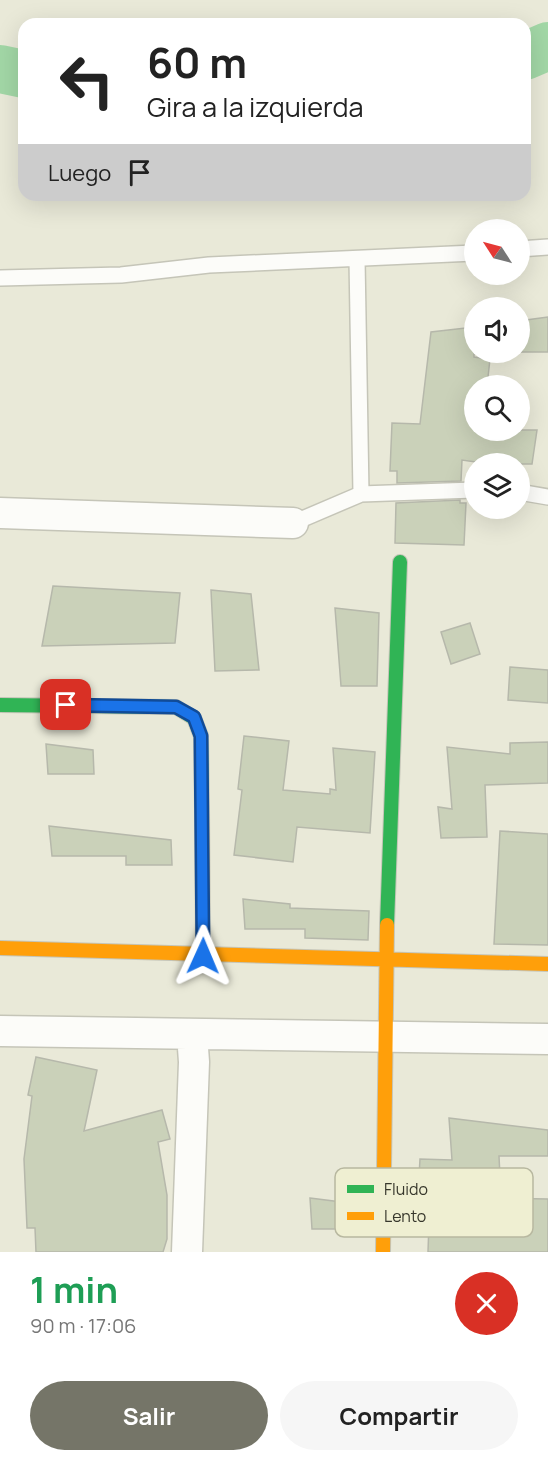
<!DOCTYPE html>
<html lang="es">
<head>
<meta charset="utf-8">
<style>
	:root { --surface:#fff; --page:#f6f6f6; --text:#222; --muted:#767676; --accent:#757568 }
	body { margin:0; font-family:Manrope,sans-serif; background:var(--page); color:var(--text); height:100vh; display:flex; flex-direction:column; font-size:22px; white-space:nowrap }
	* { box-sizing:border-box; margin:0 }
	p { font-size:20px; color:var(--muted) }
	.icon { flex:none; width:33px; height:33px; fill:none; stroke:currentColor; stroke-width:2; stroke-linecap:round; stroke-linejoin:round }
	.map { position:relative; height:1252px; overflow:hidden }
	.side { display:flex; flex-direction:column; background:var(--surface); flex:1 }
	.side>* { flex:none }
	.banner { position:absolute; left:18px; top:18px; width:513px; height:183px; border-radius:18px; box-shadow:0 6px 24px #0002; background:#fff; color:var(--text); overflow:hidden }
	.needle { width:39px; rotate:306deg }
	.controls { position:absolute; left:464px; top:219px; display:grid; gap:12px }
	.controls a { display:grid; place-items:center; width:66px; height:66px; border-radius:50%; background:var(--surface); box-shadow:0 6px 24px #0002; font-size:30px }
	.pin { position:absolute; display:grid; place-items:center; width:51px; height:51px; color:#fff; margin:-26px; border-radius:12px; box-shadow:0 3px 9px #0006 }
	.me { position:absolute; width:66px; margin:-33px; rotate:1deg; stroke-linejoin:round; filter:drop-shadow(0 0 4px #0008) }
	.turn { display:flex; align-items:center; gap:21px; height:126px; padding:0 30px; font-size:27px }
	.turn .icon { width:78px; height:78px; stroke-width:2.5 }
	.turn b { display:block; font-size:42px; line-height:51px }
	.then { display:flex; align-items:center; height:57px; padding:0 30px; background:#0003; gap:12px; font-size:22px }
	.round { display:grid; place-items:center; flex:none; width:63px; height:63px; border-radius:32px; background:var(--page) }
	.summary { display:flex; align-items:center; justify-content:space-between; height:102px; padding:0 30px }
	h1 { font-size:36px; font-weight:700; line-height:45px; color:#1e9e55 }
	.button { display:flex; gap:12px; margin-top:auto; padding:12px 30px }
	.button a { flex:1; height:69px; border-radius:36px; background:var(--accent); color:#fff; font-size:24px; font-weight:700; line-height:69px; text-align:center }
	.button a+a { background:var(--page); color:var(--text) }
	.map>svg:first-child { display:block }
</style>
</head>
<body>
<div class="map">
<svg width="548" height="1252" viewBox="0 0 548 1252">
	<rect width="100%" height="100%" fill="#e9e9d8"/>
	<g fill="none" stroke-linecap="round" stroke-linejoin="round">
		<path stroke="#a2d7a6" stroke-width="48" d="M 525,56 L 548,46
			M 0,69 L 24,74"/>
	</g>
	<path fill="#cad1b9" stroke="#b6b8ab" stroke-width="1.5" d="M 548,317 L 548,352 L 519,352 L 519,321 Z
		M 474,327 L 474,357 L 490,359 L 487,386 L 474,386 L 474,430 L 537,430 L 532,464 L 490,464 L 462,460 L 461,481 L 397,483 L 397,471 L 390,471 L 392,423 L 420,424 L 431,332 Z
		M 460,500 L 460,503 L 466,503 L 464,545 L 395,543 L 396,503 Z
		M 53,586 L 180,593 L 175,643 L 42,646 Z
		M 211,590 L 251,594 L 259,670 L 215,671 Z
		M 335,608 L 379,613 L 377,686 L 341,686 Z
		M 470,623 L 480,654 L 451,664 L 441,632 Z
		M 510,667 L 548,670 L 548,703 L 508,700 Z
		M 244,736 L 289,741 L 283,790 L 330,794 L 330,789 L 336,790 L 333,748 L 375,752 L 370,833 L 297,827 L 293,862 L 234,855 L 242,790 L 238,789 Z
		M 548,742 L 548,783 L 485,785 L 487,837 L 441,838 L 438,807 L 452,809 L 447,747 L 510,754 L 510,743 Z
		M 46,744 L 93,750 L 94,774 L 48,774 Z
		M 49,826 L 171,840 L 172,865 L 126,865 L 126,856 L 52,856 Z
		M 500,831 L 548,834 L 548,945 L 494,944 Z
		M 243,899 L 290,904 L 290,908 L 369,911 L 368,940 L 305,938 L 305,929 L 245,929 Z
		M 36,1057 L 97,1070 L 84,1131 L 162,1110 L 170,1139 L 158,1142 L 167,1195 L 167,1239 L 163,1252 L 36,1252 L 35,1228 L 27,1228 L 24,1159 L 32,1096 L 28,1095 Z
		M 449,1118 L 548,1130 L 548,1156 L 499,1156 L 501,1198 L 548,1199 L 548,1252 L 428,1252 L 430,1194 L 418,1194 L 420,1159 L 452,1160 Z
		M 310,1198 L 357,1204 L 358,1229 L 312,1229 Z"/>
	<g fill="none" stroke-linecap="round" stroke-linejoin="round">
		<g stroke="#c5c5b8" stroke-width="18">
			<path id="lane" d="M 519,249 L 548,247
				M 357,259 L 361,494
				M 0,278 L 121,275 L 209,265 L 474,253
				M 519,492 L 548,497
				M 293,523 L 361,494 L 474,490"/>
		</g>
		<g stroke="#c5c5b8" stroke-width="33">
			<path id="street" d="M 0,513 L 293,523
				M 0,1031 L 548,1039
				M 187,1252 L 194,1062 L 192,1034"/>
		</g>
		<g stroke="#c5c5b8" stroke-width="16">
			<path id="fast" d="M 0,705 L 176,707 L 194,718 L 201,736 L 202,809
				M 387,925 L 400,562"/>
		</g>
		<g stroke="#c5c5b8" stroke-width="16">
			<path id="slow" d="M 202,809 L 203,955
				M 0,948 L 548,964
				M 383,1252 L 387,925"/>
		</g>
		<use href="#lane" stroke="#fcfcf9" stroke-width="15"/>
		<use href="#street" stroke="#fcfcf9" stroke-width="30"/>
		<use href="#fast" stroke="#30b455" stroke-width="14"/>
		<use href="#slow" stroke="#ff9f0a" stroke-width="14"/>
	</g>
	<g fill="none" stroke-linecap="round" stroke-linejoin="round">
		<g stroke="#114b97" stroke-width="15">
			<path id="route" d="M 66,705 L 176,707 L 194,717 L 201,736 L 203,956"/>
		</g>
		<use href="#route" stroke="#1a73e8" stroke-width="10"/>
	</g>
	<rect x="335" y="1168" width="198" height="69" rx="9" fill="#efefd2" stroke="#b8b8a0" stroke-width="1.5"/>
	<rect x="347" y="1185" width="27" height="8" fill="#30b455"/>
	<rect x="347" y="1212" width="27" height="8" fill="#ff9f0a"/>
	<g font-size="16" fill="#37372c">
		<text x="384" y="1195">Fluido</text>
		<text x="384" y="1222">Lento</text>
	</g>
</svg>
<div class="controls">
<a><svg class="needle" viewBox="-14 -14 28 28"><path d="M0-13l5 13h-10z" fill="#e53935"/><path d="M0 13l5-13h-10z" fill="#767676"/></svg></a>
<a><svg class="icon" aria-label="sound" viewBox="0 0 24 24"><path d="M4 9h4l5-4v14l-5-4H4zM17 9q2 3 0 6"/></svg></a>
<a><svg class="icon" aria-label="search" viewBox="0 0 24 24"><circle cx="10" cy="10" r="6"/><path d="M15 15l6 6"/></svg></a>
<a><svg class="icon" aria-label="layers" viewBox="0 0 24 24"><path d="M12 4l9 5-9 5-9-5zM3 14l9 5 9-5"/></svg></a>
</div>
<div class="pin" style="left:66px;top:705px;background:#d93025"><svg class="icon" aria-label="arrive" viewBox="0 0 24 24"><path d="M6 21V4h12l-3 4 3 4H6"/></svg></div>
<svg class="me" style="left:203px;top:956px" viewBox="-20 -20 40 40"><path d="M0-17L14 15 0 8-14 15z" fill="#1a73e8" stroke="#fff" stroke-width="4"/></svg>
<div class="banner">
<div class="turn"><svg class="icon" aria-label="left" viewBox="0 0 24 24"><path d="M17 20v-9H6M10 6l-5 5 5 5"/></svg><div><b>60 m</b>Gira a la izquierda</div></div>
<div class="then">Luego<svg class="icon" aria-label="arrive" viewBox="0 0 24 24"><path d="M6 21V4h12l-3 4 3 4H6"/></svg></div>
</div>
</div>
<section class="side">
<div class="summary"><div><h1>1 min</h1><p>90 m · 17:06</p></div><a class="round" style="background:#d93025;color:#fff"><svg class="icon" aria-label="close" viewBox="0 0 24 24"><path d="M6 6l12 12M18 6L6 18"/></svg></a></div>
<div class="button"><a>Salir</a><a>Compartir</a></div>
</section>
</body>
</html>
